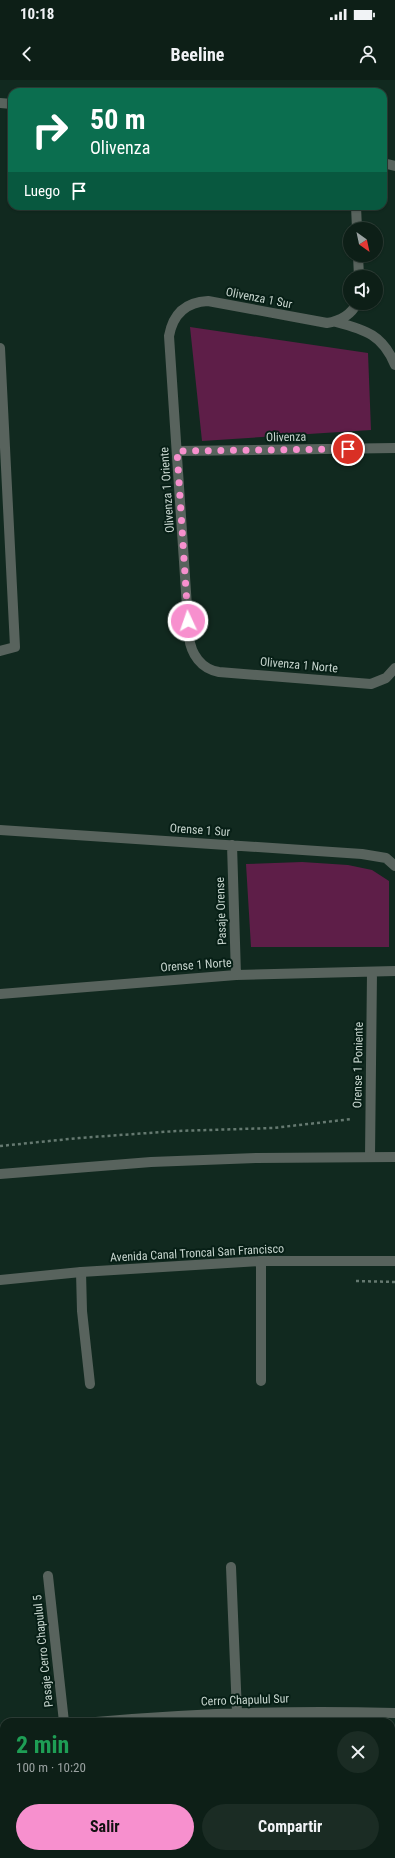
<!DOCTYPE html>
<html lang="es">
<head>
<meta charset="utf-8">
<style>
	:root { --surface:#0d1f17; --page:#1b2c24; --text:#f1f3f6; --muted:#9aa2a1; --line:#2d3d36; --accent:#f790ce }
	body { margin:0; font-family:"Roboto Condensed",sans-serif; background:var(--page); color:var(--text); height:100vh; display:flex; flex-direction:column; font-size:15px; white-space:nowrap }
	* { box-sizing:border-box; margin:0 }
	p { font-size:13px; color:var(--muted) }
	.icon { flex:none; width:22px; height:22px; fill:none; stroke:currentColor; stroke-width:2; stroke-linecap:round; stroke-linejoin:round }
	.map { position:relative; flex:1; overflow:hidden }
	.side { position:absolute; left:0px; top:1638px; width:395px; height:140px; display:flex; flex-direction:column; background:var(--surface); border-radius:12px 12px 0 0; box-shadow:0 1px 3px #0004,0 0 0 1px var(--line) }
	.side>* { flex:none }
	.hud { position:absolute; left:8px; top:8px; width:379px; height:122px; border-radius:12px; box-shadow:0 1px 3px #0004,0 0 0 1px var(--line); background:#0b6e4f; color:#fff; overflow:hidden }
	.needle { width:26px; rotate:147deg }
	.fabs { position:absolute; left:343px; top:142px; display:grid; gap:8px }
	.fabs a { display:grid; place-items:center; width:40px; height:40px; border-radius:50%; background:var(--surface); box-shadow:0 1px 3px #0004,0 0 0 1px var(--line); font-size:20px }
	.pin { position:absolute; display:grid; place-items:center; width:34px; height:34px; color:#fff; margin:-17px; border:2px solid #fff; border-radius:50%; box-shadow:0 1px 4px #0007 }
	.me { position:absolute; width:44px; margin:-22px; rotate:357deg; stroke-linejoin:round; filter:drop-shadow(0 0 3px #0008) }
	.turn { display:flex; align-items:center; gap:14px; height:84px; padding:0 16px; font-size:18px }
	.turn .icon { width:52px; height:52px; stroke-width:2.5 }
	.turn b { display:block; font-size:28px; line-height:34px }
	.then { display:flex; align-items:center; height:38px; padding:0 16px; background:#0003; gap:8px; font-size:15px }
	.round { display:grid; place-items:center; flex:none; width:42px; height:42px; border-radius:21px; background:var(--page) }
	.headline { display:flex; align-items:center; justify-content:space-between; height:68px; padding:0 16px }
	h1 { font-size:24px; font-weight:700; line-height:30px; color:#1e9e55 }
	.action { display:flex; gap:8px; margin-top:auto; padding:8px 16px }
	.action a { flex:1; height:46px; border-radius:24px; background:var(--accent); color:#111; font-size:16px; font-weight:700; line-height:46px; text-align:center }
	.action a+a { background:var(--page); color:var(--text) }
	.status { display:flex; justify-content:space-between; align-items:center; height:28px; padding:0 20px; background:var(--surface); direction:ltr }
	.status svg { height:11px; fill:currentColor }
	header { display:flex; justify-content:space-between; align-items:center; height:52px; padding:0 16px; background:var(--surface); font-size:18px; font-weight:700 }
	.map>svg:first-child { display:block }
</style>
</head>
<body>
<div class="status"><b>10:18</b><svg viewBox="0 0 49 12"><path d="M0 12V9h3v3zM5 12V6h3v6zM10 12V3h3v9zM15 12V0h3v12zM26 1h20v11H26zM47 4h2v5h-2z"/></svg></div>
<header><svg class="icon" aria-label="back" viewBox="0 0 24 24"><path d="M15 5l-7 7 7 7"/></svg>Beeline<svg class="icon" aria-label="person" viewBox="0 0 24 24"><circle cx="12" cy="8" r="4"/><path d="M4 21q1-7 8-7t8 7"/></svg></header>
<div class="map">
<svg width="395" height="1778" viewBox="0 0 395 1778">
	<rect width="100%" height="100%" fill="#11291f"/>
	<path fill="#5e1e48" d="M 190,247 L 368,273 L 371,350 L 202,361 Z
		M 302,782 L 348,785 L 372,790 L 389,801 L 389,867 L 251,867 L 246,784 Z"/>
	<g fill="none" stroke-linecap="round" stroke-linejoin="round">
		<path stroke="#657970" stroke-width="2.5" stroke-dasharray="3 3" stroke-linecap="butt" d="M 0,1066 L 79,1058 L 176,1051 L 273,1048 L 352,1039
			M 356,1201 L 395,1202"/>
		<path stroke="#58635d" stroke-width="10" d="M 356,126 L 357,149
			M 358,175 L 359,197
			M 357,223 C 351,235 340,241 327,243 L 208,221 C 186,222 173,234 169,256 L 189,557 C 191,574 201,589 219,592 L 371,604 L 386,598 L 395,588
			M 336,242 C 366,250 383,255 395,285
			M 0,268 L 15,567 L 0,571
			M 177,371 L 395,368
			M 0,750 L 362,774 L 386,778 L 395,786
			M 232,765 L 236,895
			M 0,914 L 236,895 L 395,891
			M 370,1077 L 372,892
			M 261,1181 L 261,1301
			M 81,1192 L 82,1231 L 90,1304
			M 231,1487 L 237,1633
			M 48,1496 L 64,1642
			M 96,1642 C 196,1633 295,1630 395,1633
			M 0,1652 L 4,1652
			M 0,1740 L 4,1768
			M 5,1774 L 5,1778"/>
		<path stroke="#58635d" stroke-width="10" d="M 0,23 L 12,24
			M 383,83 L 395,86
			M 0,1094 L 151,1082 L 256,1078 L 395,1077
			M 0,1200 L 81,1192 L 261,1181 L 395,1181"/>
	</g>
	<g fill="none" stroke-linecap="round" stroke-linejoin="round">
		<path stroke="#f790ce" stroke-width="7" stroke-dasharray="0 12.6" d="M 188,541 L 177,371 L 348,369"/>
	</g>
	<g text-anchor="middle" dominant-baseline="central" stroke-width="4" stroke-linejoin="round" paint-order="stroke">
		<g font-size="12" fill="#c7d5ce" stroke="#071f16">
			<text transform="translate(259 218) rotate(11)">Olivenza 1 Sur</text>
			<text transform="translate(286 357) rotate(-1)">Olivenza</text>
			<text transform="translate(167 410) rotate(-94)">Olivenza 1 Oriente</text>
			<text transform="translate(299 585) rotate(5)">Olivenza 1 Norte</text>
			<text transform="translate(200 750) rotate(4)">Orense 1 Sur</text>
			<text transform="translate(221 831) rotate(-92)">Pasaje Orense</text>
			<text transform="translate(196 885) rotate(-4)">Orense 1 Norte</text>
			<text transform="translate(358 985) rotate(-89)">Orense 1 Poniente</text>
			<text transform="translate(197 1173) rotate(-3)">Avenida Canal Troncal San Francisco</text>
			<text transform="translate(43 1571) rotate(-96)">Pasaje Cerro Chapulul 5</text>
			<text transform="translate(245 1620) rotate(-2)">Cerro Chapulul Sur</text>
		</g>
	</g>
</svg>
<div class="fabs">
<a><svg class="needle" viewBox="-14 -14 28 28"><path d="M0-13l5 13h-10z" fill="#e53935"/><path d="M0 13l5-13h-10z" fill="#9aa2a1"/></svg></a>
<a><svg class="icon" aria-label="sound" viewBox="0 0 24 24"><path d="M4 9h4l5-4v14l-5-4H4zM17 9q2 3 0 6"/></svg></a>
</div>
<div class="pin" style="left:348px;top:369px;background:#d93025"><svg class="icon" aria-label="arrive" viewBox="0 0 24 24"><path d="M6 21V4h12l-3 4 3 4H6"/></svg></div>
<svg class="me" style="left:188px;top:541px" viewBox="-20 -20 40 40"><circle r="17" fill="#f790ce" stroke="#fff" stroke-width="3"/><path d="M0-11L8 9 0 5-8 9z" fill="#fff"/></svg>
<div class="hud">
<div class="turn"><svg class="icon" aria-label="right" viewBox="0 0 24 24"><path d="M7 20v-9h11M14 6l5 5-5 5"/></svg><div><b>50 m</b>Olivenza</div></div>
<div class="then">Luego<svg class="icon" aria-label="arrive" viewBox="0 0 24 24"><path d="M6 21V4h12l-3 4 3 4H6"/></svg></div>
</div>
<section class="side">
<div class="headline"><div><h1>2 min</h1><p>100 m · 10:20</p></div><a class="round"><svg class="icon" aria-label="close" viewBox="0 0 24 24"><path d="M6 6l12 12M18 6L6 18"/></svg></a></div>
<div class="action"><a>Salir</a><a>Compartir</a></div>
</section>
</div>
</body>
</html>
